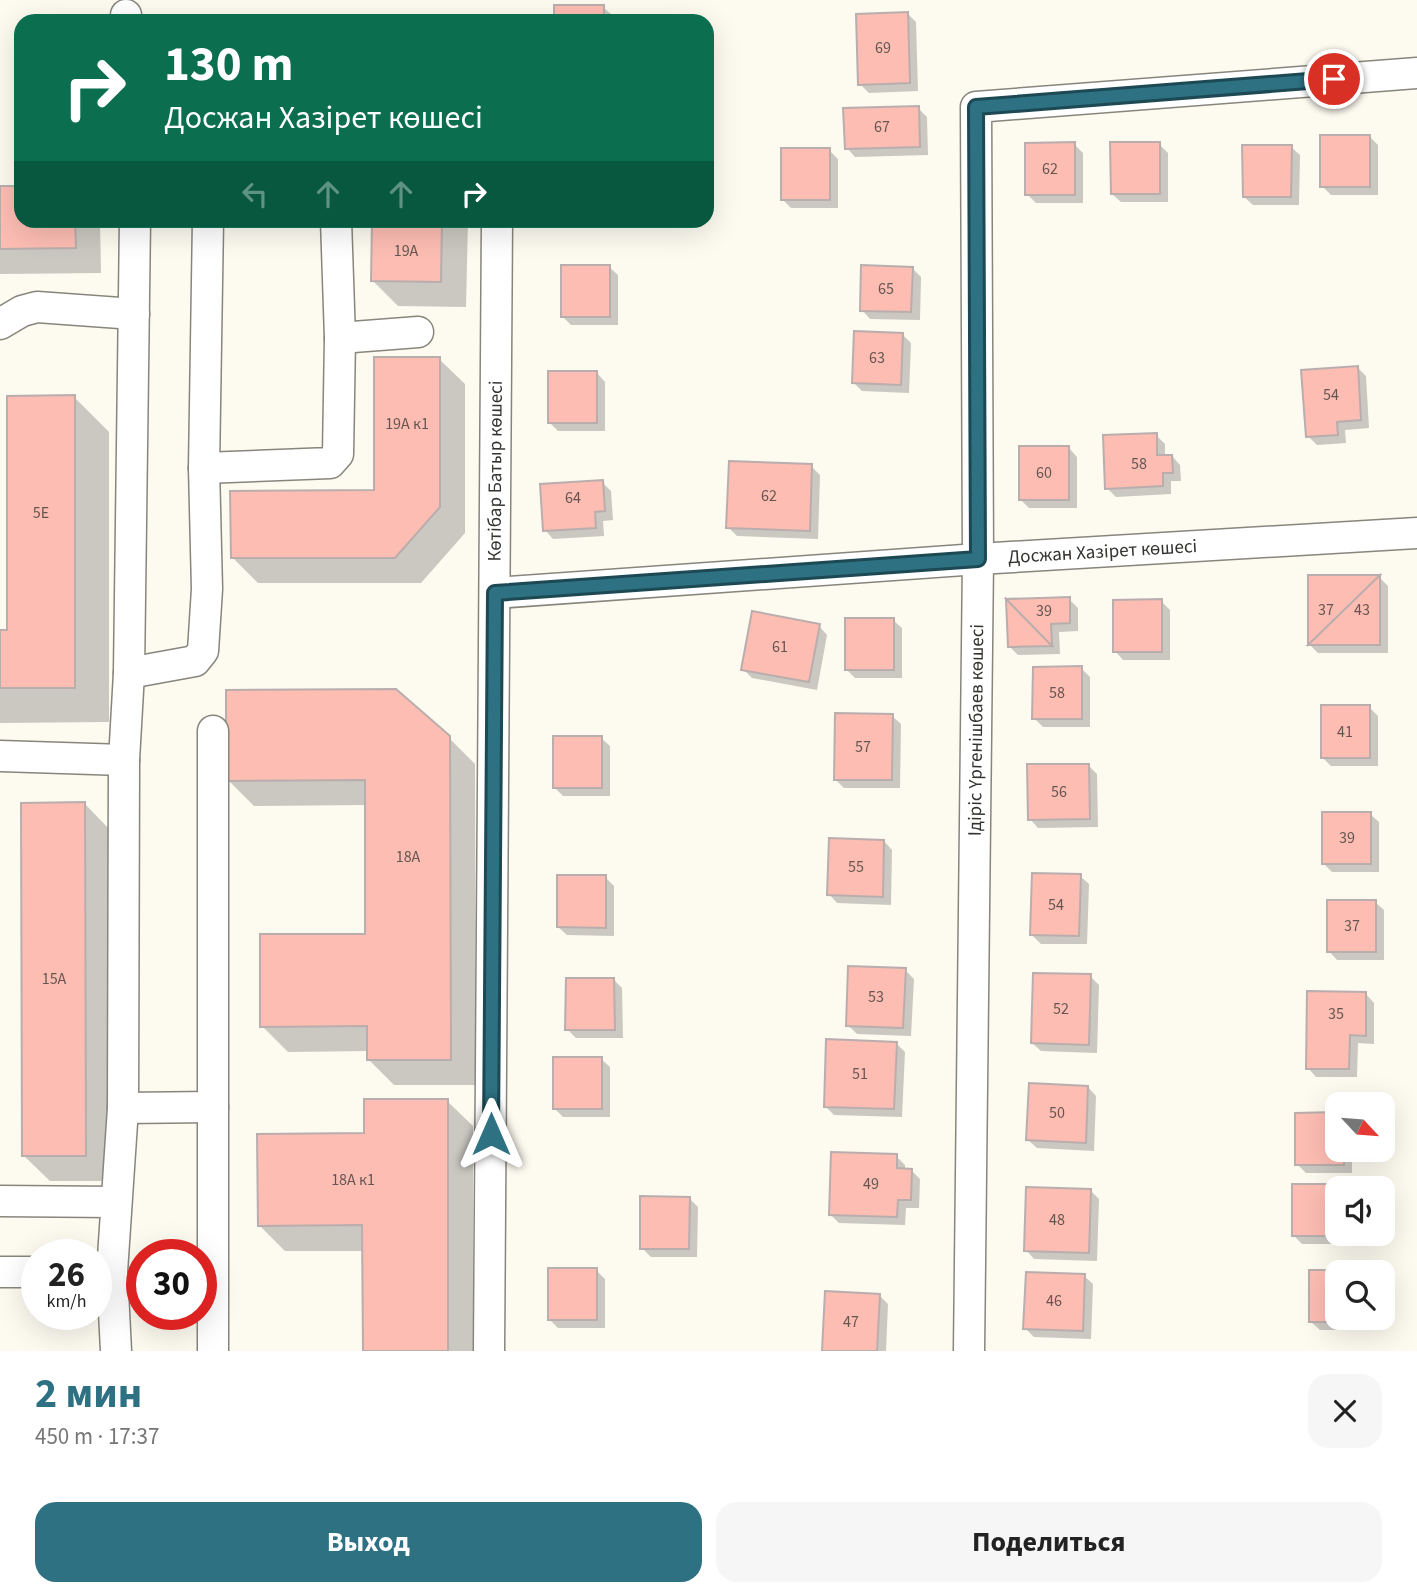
<!DOCTYPE html>
<html lang="ru">
<head>
<meta charset="utf-8">
<style>
	:root { --surface:#fff; --page:#f6f6f6; --text:#222; --muted:#767676; --accent:#2d7182 }
	body { margin:0; font-family:"Source Sans 3",sans-serif; background:var(--page); color:var(--text); height:100vh; display:flex; flex-direction:column; font-size:26px; white-space:nowrap }
	* { box-sizing:border-box; margin:0 }
	p { font-size:23px; color:var(--muted) }
	.icon { flex:none; width:38px; height:38px; fill:none; stroke:currentColor; stroke-width:2; stroke-linecap:round; stroke-linejoin:round }
	.map { position:relative; height:1351px; overflow:hidden }
	.details { display:flex; flex-direction:column; background:var(--surface); flex:1 }
	.details>* { flex:none }
	.hud { position:absolute; left:14px; top:14px; width:700px; height:214px; border-radius:21px; box-shadow:0 7px 28px #0002; background:#0b6e4f; color:#fff; overflow:hidden }
	.needle { width:46px; rotate:116deg }
	.controls { position:absolute; left:1325px; top:1092px; display:grid; gap:14px }
	.controls a { display:grid; place-items:center; width:70px; height:70px; border-radius:14px; background:var(--surface); box-shadow:0 7px 28px #0002; font-size:35px }
	.speed { position:absolute; left:21px; top:1239px; display:flex; gap:14px; font-size:35px; font-weight:700; text-align:center }
	.speed>* { display:grid; place-content:center; width:91px; height:91px; border-radius:50%; background:var(--surface); box-shadow:0 7px 28px #0002; line-height:1 }
	.speed small { font-size:18px; font-weight:400 }
	.speed .limit { border:10px solid #d22; background:#fff; color:#111 }
	.pin { position:absolute; display:grid; place-items:center; width:60px; height:60px; color:#fff; margin:-30px; border:4px solid #fff; border-radius:50%; box-shadow:0 2px 7px #0007 }
	.me { position:absolute; width:77px; margin:-38px; rotate:0deg; stroke-linejoin:round; filter:drop-shadow(0 0 5px #0008) }
	.turn { display:flex; align-items:center; gap:24px; height:147px; padding:0 35px; font-size:32px }
	.turn .icon { width:91px; height:91px; stroke-width:2.5 }
	.turn b { display:block; font-size:49px; line-height:60px }
	.lanes { display:flex; align-items:center; height:66px; padding:0 35px; background:#0003; justify-content:center; gap:35px; direction:ltr }
	.lanes .off { opacity:.35 }
	.round { display:grid; place-items:center; flex:none; width:74px; height:74px; border-radius:21px; background:var(--page) }
	.head { display:flex; align-items:center; justify-content:space-between; height:119px; padding:0 35px }
	h1 { font-size:42px; font-weight:700; line-height:52px; color:var(--accent) }
	.primary-button { display:flex; gap:14px; margin-top:auto; padding:14px 35px }
	.primary-button a { flex:1; height:80px; border-radius:21px; background:var(--accent); color:#fff; font-size:28px; font-weight:700; line-height:80px; text-align:center }
	.primary-button a+a { background:var(--page); color:var(--text) }
	.map>svg:first-child { display:block }
</style>
</head>
<body>
<div class="map">
<svg width="1417" height="1351" viewBox="0 0 1417 1351">
	<rect width="100%" height="100%" fill="#fdfaf0"/>
	<path fill="#0003" d="M 603,7 L 612,15 L 612,21 L 556,21 Z
		M 907,13 L 916,22 L 918,91 L 869,93 L 860,84 Z
		M 21,106 L 21,220 L 100,220 L 101,273 L 0,274 L 0,187 L 17,187 Z
		M 918,108 L 927,117 L 928,155 L 855,157 L 847,148 Z
		M 1369,136 L 1378,145 L 1378,195 L 1331,195 L 1322,186 Z
		M 1074,144 L 1083,153 L 1083,203 L 1036,203 L 1027,194 Z
		M 1159,144 L 1168,153 L 1168,202 L 1121,202 L 1112,194 Z
		M 1291,147 L 1300,155 L 1299,205 L 1253,205 L 1244,197 Z
		M 829,150 L 838,159 L 838,208 L 791,208 L 783,200 Z
		M 373,220 L 468,220 L 466,307 L 398,306 L 372,280 Z
		M 609,267 L 618,275 L 618,325 L 571,325 L 562,316 Z
		M 912,268 L 921,277 L 920,320 L 870,319 L 862,310 Z
		M 902,334 L 911,343 L 909,393 L 862,391 L 853,382 Z
		M 439,359 L 465,384 L 465,533 L 421,583 L 258,583 L 232,557 L 376,492 Z
		M 1357,367 L 1366,376 L 1369,428 L 1345,430 L 1346,443 L 1317,445 L 1308,436 Z
		M 597,373 L 605,382 L 605,431 L 558,431 L 550,423 Z
		M 74,397 L 109,432 L 109,722 L 0,723 L 0,632 L 9,632 Z
		M 1156,435 L 1165,444 L 1165,457 L 1172,456 L 1180,465 L 1181,481 L 1171,481 L 1171,494 L 1116,497 L 1107,488 Z
		M 1069,448 L 1077,457 L 1077,508 L 1029,508 L 1020,499 Z
		M 811,466 L 820,475 L 818,539 L 737,536 L 728,527 Z
		M 602,482 L 611,491 L 613,520 L 603,521 L 604,536 L 553,539 L 545,530 Z
		M 1379,577 L 1388,586 L 1388,653 L 1318,653 L 1309,644 Z
		M 1069,599 L 1078,608 L 1078,631 L 1059,632 L 1060,654 L 1018,655 L 1009,646 Z
		M 1161,601 L 1170,610 L 1170,660 L 1123,660 L 1115,651 Z
		M 893,620 L 902,628 L 902,678 L 855,678 L 847,670 Z
		M 819,626 L 827,635 L 817,690 L 752,678 L 743,669 Z
		M 1081,668 L 1090,677 L 1090,727 L 1043,727 L 1034,718 Z
		M 1369,707 L 1378,716 L 1378,766 L 1331,766 L 1322,757 Z
		M 892,716 L 901,724 L 900,788 L 844,788 L 835,779 Z
		M 449,738 L 475,764 L 476,1085 L 394,1085 L 369,1060 L 369,1051 L 288,1052 L 262,1026 L 367,936 L 366,805 L 254,806 L 228,780 Z
		M 601,738 L 610,746 L 610,796 L 563,796 L 555,788 Z
		M 1089,766 L 1097,774 L 1098,827 L 1038,828 L 1030,819 Z
		M 85,804 L 110,830 L 111,1181 L 50,1181 L 24,1156 Z
		M 1370,814 L 1379,822 L 1379,872 L 1332,872 L 1324,864 Z
		M 884,841 L 892,850 L 891,905 L 837,903 L 829,894 Z
		M 1080,876 L 1089,884 L 1087,944 L 1041,944 L 1032,935 Z
		M 605,877 L 614,886 L 614,936 L 567,935 L 558,927 Z
		M 1375,902 L 1384,910 L 1384,960 L 1337,960 L 1329,951 Z
		M 905,970 L 914,979 L 911,1036 L 857,1034 L 848,1025 Z
		M 1090,976 L 1099,985 L 1097,1053 L 1041,1051 L 1032,1043 Z
		M 614,980 L 622,988 L 623,1038 L 576,1038 L 567,1029 Z
		M 1366,994 L 1374,1003 L 1374,1044 L 1358,1043 L 1357,1077 L 1316,1077 L 1308,1068 Z
		M 896,1043 L 905,1052 L 902,1117 L 834,1115 L 825,1106 Z
		M 601,1059 L 610,1067 L 610,1117 L 563,1117 L 555,1109 Z
		M 1088,1087 L 1096,1096 L 1094,1151 L 1037,1148 L 1028,1140 Z
		M 447,1101 L 473,1126 L 473,1351 L 364,1351 L 364,1251 L 285,1251 L 259,1225 L 366,1135 Z
		M 1337,1114 L 1337,1150 L 1352,1150 L 1352,1173 L 1306,1173 L 1297,1164 Z
		M 896,1156 L 905,1165 L 905,1170 L 911,1170 L 920,1179 L 919,1208 L 906,1208 L 905,1225 L 839,1223 L 830,1214 Z
		M 1294,1186 L 1340,1186 L 1343,1188 L 1337,1188 L 1337,1234 L 1349,1234 L 1349,1244 L 1302,1244 L 1294,1236 Z
		M 1090,1190 L 1099,1199 L 1097,1261 L 1034,1259 L 1026,1250 Z
		M 689,1198 L 698,1207 L 697,1257 L 651,1257 L 642,1248 Z
		M 596,1270 L 605,1279 L 605,1328 L 558,1328 L 550,1320 Z
		M 1311,1272 L 1358,1272 L 1337,1272 L 1337,1318 L 1366,1318 L 1366,1330 L 1320,1330 L 1311,1322 Z
		M 1084,1276 L 1093,1284 L 1091,1339 L 1034,1337 L 1025,1328 Z
		M 879,1295 L 888,1304 L 886,1351 L 824,1351 Z"/>
	<path fill="#fdbdb3" stroke="#b9aead" stroke-width="2" d="M 554,5 L 604,5 L 604,21 L 554,21 Z
		M 908,12 L 910,83 L 858,85 L 856,14 Z
		M 15,104 L 21,104 L 21,220 L 75,220 L 76,248 L 0,249 L 0,186 L 16,186 Z
		M 919,106 L 920,147 L 845,149 L 843,108 Z
		M 1320,135 L 1370,135 L 1370,187 L 1320,187 Z
		M 1075,142 L 1075,195 L 1025,195 L 1025,143 Z
		M 1110,142 L 1160,142 L 1160,194 L 1111,194 Z
		M 1242,145 L 1292,145 L 1291,197 L 1243,197 Z
		M 781,148 L 830,148 L 830,200 L 781,200 Z
		M 372,220 L 442,220 L 441,282 L 371,281 Z
		M 561,265 L 610,265 L 610,317 L 561,317 Z
		M 861,265 L 913,267 L 911,312 L 860,311 Z
		M 854,331 L 903,333 L 901,385 L 852,383 Z
		M 374,357 L 440,357 L 440,507 L 395,558 L 231,558 L 230,491 L 374,490 Z
		M 1358,366 L 1361,420 L 1337,422 L 1338,435 L 1306,437 L 1301,370 Z
		M 548,371 L 597,371 L 597,423 L 548,423 Z
		M 75,395 L 75,688 L 0,688 L 0,630 L 7,630 L 7,396 Z
		M 1157,433 L 1157,455 L 1172,455 L 1173,473 L 1163,473 L 1163,486 L 1105,489 L 1103,435 Z
		M 1019,446 L 1069,446 L 1069,500 L 1019,500 Z
		M 729,461 L 812,464 L 810,531 L 726,528 Z
		M 603,480 L 605,511 L 595,512 L 596,528 L 543,531 L 540,484 Z
		M 1308,575 L 1380,575 L 1308,645 Z
		M 1380,575 L 1380,645 L 1308,645 Z
		M 1070,597 L 1070,623 L 1051,624 L 1052,646 L 1006,599 Z
		M 1006,599 L 1052,646 L 1008,647 Z
		M 1162,599 L 1162,652 L 1113,652 L 1113,600 Z
		M 752,611 L 820,624 L 809,682 L 741,670 Z
		M 845,618 L 894,618 L 894,670 L 845,670 Z
		M 1082,666 L 1082,719 L 1032,719 L 1033,667 Z
		M 396,689 L 450,736 L 451,1060 L 367,1060 L 367,1026 L 260,1027 L 260,934 L 365,934 L 365,780 L 226,781 L 226,690 Z
		M 1321,705 L 1370,705 L 1370,758 L 1321,758 Z
		M 835,713 L 893,714 L 892,780 L 834,780 Z
		M 553,736 L 602,736 L 602,788 L 553,788 Z
		M 1027,764 L 1089,764 L 1090,819 L 1028,820 Z
		M 85,802 L 86,1156 L 22,1156 L 21,803 Z
		M 1322,812 L 1371,812 L 1371,864 L 1322,864 Z
		M 829,838 L 884,840 L 883,897 L 827,895 Z
		M 1032,873 L 1081,874 L 1079,936 L 1030,935 Z
		M 557,875 L 606,875 L 606,928 L 557,927 Z
		M 1327,900 L 1376,900 L 1376,952 L 1327,952 Z
		M 848,966 L 906,968 L 903,1028 L 846,1026 Z
		M 1033,973 L 1091,974 L 1089,1045 L 1031,1043 Z
		M 566,978 L 614,978 L 615,1030 L 565,1030 Z
		M 1307,991 L 1366,992 L 1366,1036 L 1350,1035 L 1349,1069 L 1306,1069 Z
		M 826,1039 L 897,1042 L 894,1109 L 824,1107 Z
		M 553,1057 L 602,1057 L 602,1109 L 553,1109 Z
		M 1029,1083 L 1088,1086 L 1086,1143 L 1026,1140 Z
		M 364,1099 L 448,1099 L 448,1351 L 363,1351 L 362,1225 L 258,1226 L 257,1134 L 364,1133 Z
		M 1337,1112 L 1337,1150 L 1344,1150 L 1344,1165 L 1295,1165 L 1295,1113 Z
		M 831,1152 L 897,1154 L 897,1168 L 912,1169 L 911,1200 L 898,1200 L 897,1217 L 829,1215 Z
		M 1292,1184 L 1341,1184 L 1341,1188 L 1337,1188 L 1337,1234 L 1341,1234 L 1341,1236 L 1292,1236 Z
		M 1026,1187 L 1091,1189 L 1089,1253 L 1024,1251 Z
		M 640,1196 L 690,1197 L 689,1249 L 640,1249 Z
		M 548,1268 L 597,1268 L 597,1320 L 548,1320 Z
		M 1309,1270 L 1358,1270 L 1358,1272 L 1337,1272 L 1337,1318 L 1358,1318 L 1358,1322 L 1309,1322 Z
		M 1026,1272 L 1085,1274 L 1083,1331 L 1023,1329 Z
		M 825,1291 L 880,1294 L 877,1351 L 822,1351 Z"/>
	<g fill="none" stroke-linecap="round" stroke-linejoin="round">
		<g stroke="#88857d" stroke-width="33">
			<g id="minor">
				<path d="M 126,15 L 126,21"/>
				<path d="M 0,324 L 22,311 L 37,307 L 134,314"/>
				<path d="M 340,338 L 418,332"/>
				<path d="M 204,468 L 330,463 L 338,454 L 340,338 L 336,220"/>
				<path id="s1" d="M 495,593 L 978,559 L 1417,533"/>
				<path d="M 129,673 L 135,220"/>
				<path d="M 0,756 L 124,760"/>
				<path d="M 123,1108 L 213,1107"/>
				<path d="M 0,1201 L 115,1202"/>
				<path d="M 0,1272 L 37,1272"/>
				<path d="M 116,1351 L 112,1272 L 123,1108 L 124,760 L 129,673 L 195,661 L 203,651 L 207,589 L 204,468 L 208,220"/>
				<path d="M 213,1351 L 213,731"/>
				<path id="s2" d="M 489,1351 L 497,220"/>
				<path id="s3" d="M 969,1351 L 978,559 L 976,107 L 1417,73"/>
			</g>
		</g>
		<use href="#minor" stroke="#fff" stroke-width="30"/>
	</g>
	<g fill="none" stroke-linecap="round" stroke-linejoin="round">
		<g stroke="#1d4954" stroke-width="18">
			<path id="route" d="M 491,1134 L 495,593 L 978,559 L 976,107 L 1334,79"/>
		</g>
		<use href="#route" stroke="#2d7182" stroke-width="12"/>
	</g>
	<g text-anchor="middle" dominant-baseline="central" stroke-width="6" stroke-linejoin="round" paint-order="stroke">
		<g font-size="16" fill="#665651">
			<text x="883" y="48">69</text>
			<text x="882" y="127">67</text>
			<text x="1050" y="169">62</text>
			<text x="406" y="251">19А</text>
			<text x="886" y="289">65</text>
			<text x="877" y="358">63</text>
			<text x="1331" y="395">54</text>
			<text x="407" y="424">19А к1</text>
			<text x="1139" y="464">58</text>
			<text x="1044" y="473">60</text>
			<text x="769" y="496">62</text>
			<text x="573" y="498">64</text>
			<text x="41" y="513">5Е</text>
			<text x="1326" y="610">37</text>
			<text x="1362" y="610">43</text>
			<text x="1044" y="611">39</text>
			<text x="780" y="647">61</text>
			<text x="1057" y="693">58</text>
			<text x="1345" y="732">41</text>
			<text x="863" y="747">57</text>
			<text x="1059" y="792">56</text>
			<text x="1347" y="838">39</text>
			<text x="408" y="857">18А</text>
			<text x="856" y="867">55</text>
			<text x="1056" y="905">54</text>
			<text x="1352" y="926">37</text>
			<text x="54" y="979">15А</text>
			<text x="876" y="997">53</text>
			<text x="1061" y="1009">52</text>
			<text x="1336" y="1014">35</text>
			<text x="860" y="1074">51</text>
			<text x="1057" y="1113">50</text>
			<text x="353" y="1180">18А к1</text>
			<text x="871" y="1184">49</text>
			<text x="1057" y="1220">48</text>
			<text x="1054" y="1301">46</text>
			<text x="851" y="1322">47</text>
		</g>
		<g font-size="19" fill="#343330" stroke="#fff">
			<text stroke="none"><textPath href="#s2" startOffset="880">Көтібар Батыр көшесі</textPath></text>
			<text stroke="none"><textPath href="#s1" startOffset="609">Досжан Хазірет көшесі</textPath></text>
			<text stroke="none"><textPath href="#s3" startOffset="621">Ідіріс Үргенішбаев көшесі</textPath></text>
		</g>
	</g>
</svg>
<div class="controls">
<a><svg class="needle" viewBox="-14 -14 28 28"><path d="M0-13l5 13h-10z" fill="#e53935"/><path d="M0 13l5-13h-10z" fill="#767676"/></svg></a>
<a><svg class="icon" aria-label="sound" viewBox="0 0 24 24"><path d="M4 9h4l5-4v14l-5-4H4zM17 9q2 3 0 6"/></svg></a>
<a><svg class="icon" aria-label="search" viewBox="0 0 24 24"><circle cx="10" cy="10" r="6"/><path d="M15 15l6 6"/></svg></a>
</div>
<div class="speed"><div>26<small>km/h</small></div><div class="limit">30</div></div>
<div class="pin" style="left:1334px;top:79px;background:#d93025"><svg class="icon" aria-label="arrive" viewBox="0 0 24 24"><path d="M6 21V4h12l-3 4 3 4H6"/></svg></div>
<svg class="me" style="left:491px;top:1134px" viewBox="-20 -20 40 40"><path d="M0-17L14 15 0 8-14 15z" fill="#2d7182" stroke="#fff" stroke-width="4"/></svg>
<div class="hud">
<div class="turn"><svg class="icon" aria-label="right" viewBox="0 0 24 24"><path d="M7 20v-9h11M14 6l5 5-5 5"/></svg><div><b>130 m</b>Досжан Хазірет көшесі</div></div>
<div class="lanes"><svg class="icon off" aria-label="left" viewBox="0 0 24 24"><path d="M17 20v-9H6M10 6l-5 5 5 5"/></svg><svg class="icon off" aria-label="ahead" viewBox="0 0 24 24"><path d="M12 20V5M6 11l6-6 6 6"/></svg><svg class="icon off" aria-label="ahead" viewBox="0 0 24 24"><path d="M12 20V5M6 11l6-6 6 6"/></svg><svg class="icon" aria-label="right" viewBox="0 0 24 24"><path d="M7 20v-9h11M14 6l5 5-5 5"/></svg></div>
</div>
</div>
<section class="details">
<div class="head"><div><h1>2 мин</h1><p>450 m · 17:37</p></div><a class="round"><svg class="icon" aria-label="close" viewBox="0 0 24 24"><path d="M6 6l12 12M18 6L6 18"/></svg></a></div>
<div class="primary-button"><a>Выход</a><a>Поделиться</a></div>
</section>
</body>
</html>
